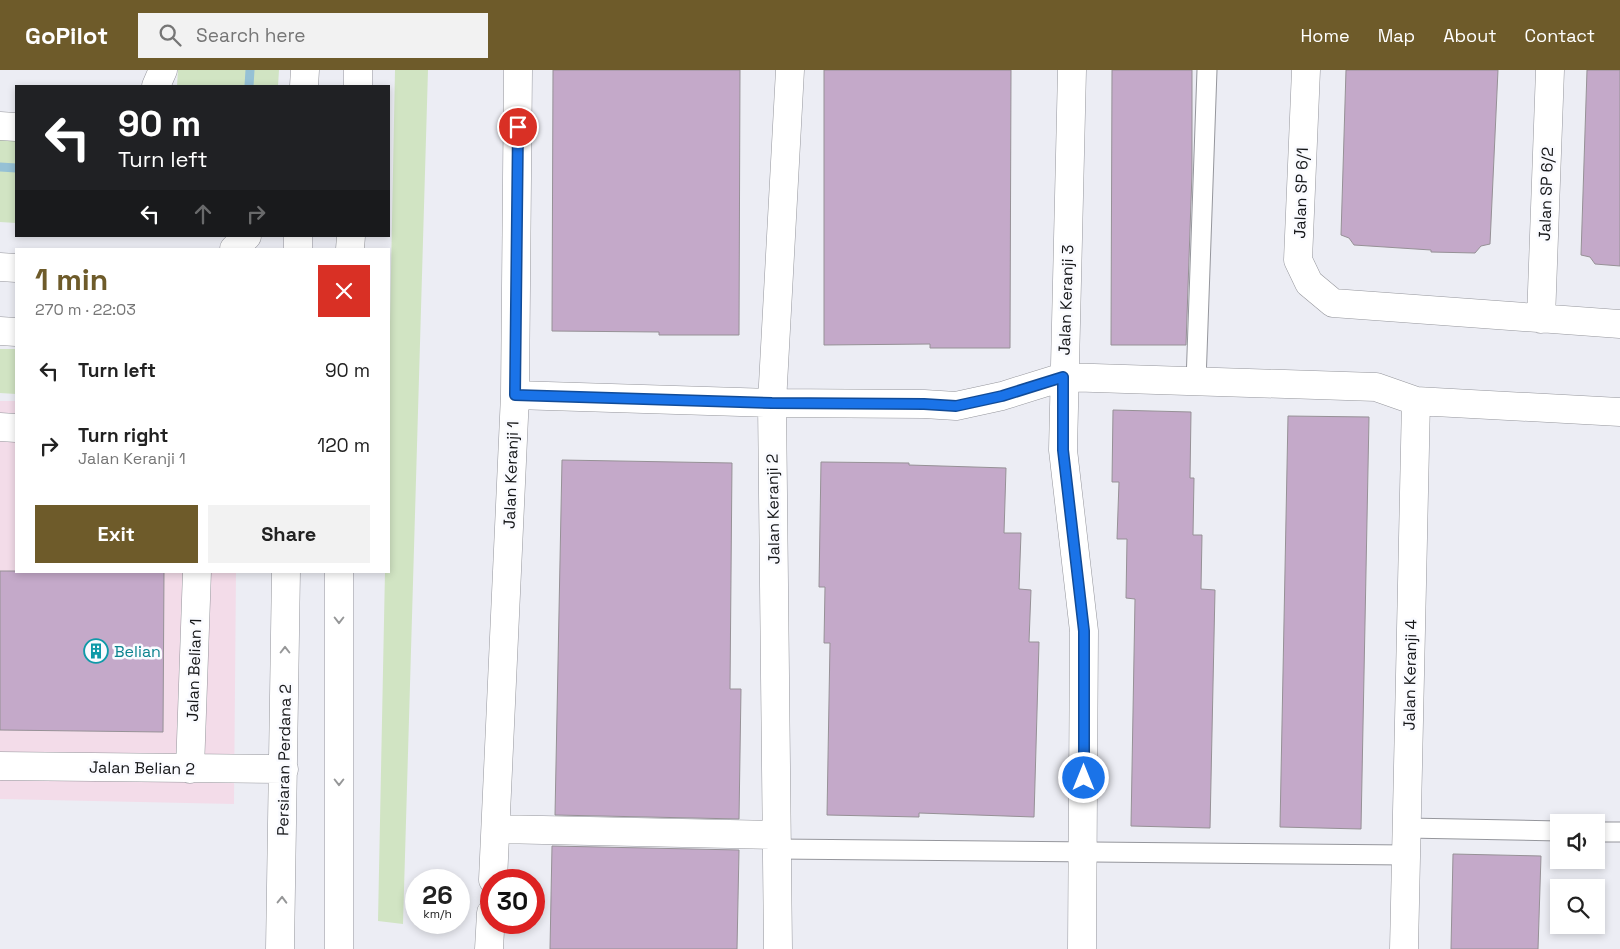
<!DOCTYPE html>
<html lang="en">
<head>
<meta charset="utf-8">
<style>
	:root { --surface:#fff; --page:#f2f2f2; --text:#222; --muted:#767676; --accent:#6e5b2a }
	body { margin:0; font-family:"Space Grotesk",sans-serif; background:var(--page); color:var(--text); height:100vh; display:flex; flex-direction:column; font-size:19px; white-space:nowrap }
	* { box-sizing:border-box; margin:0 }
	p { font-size:16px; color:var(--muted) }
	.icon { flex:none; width:28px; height:28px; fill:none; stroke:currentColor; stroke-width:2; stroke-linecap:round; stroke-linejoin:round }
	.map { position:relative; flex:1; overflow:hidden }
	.side { position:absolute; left:15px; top:178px; width:375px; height:325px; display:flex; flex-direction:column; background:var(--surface); border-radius:0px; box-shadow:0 2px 8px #0003 }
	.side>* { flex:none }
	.banner { position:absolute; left:15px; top:15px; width:375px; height:152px; border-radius:0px; box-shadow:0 2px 8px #0003; background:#202124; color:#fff; overflow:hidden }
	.tools { position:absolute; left:1550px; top:744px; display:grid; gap:10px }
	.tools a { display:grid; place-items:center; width:55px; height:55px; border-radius:0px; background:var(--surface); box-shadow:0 2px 8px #0003; font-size:25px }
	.speed { position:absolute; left:405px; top:799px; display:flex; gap:10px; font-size:25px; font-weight:700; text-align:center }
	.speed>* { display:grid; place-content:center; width:65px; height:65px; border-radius:50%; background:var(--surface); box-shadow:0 2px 8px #0003; line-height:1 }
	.speed small { font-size:12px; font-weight:400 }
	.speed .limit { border:8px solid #d22; background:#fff; color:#111 }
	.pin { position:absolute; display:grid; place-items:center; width:42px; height:42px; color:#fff; margin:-21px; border:2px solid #fff; border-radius:50%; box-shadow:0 1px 5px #0007 }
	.me { position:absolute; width:55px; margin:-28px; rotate:0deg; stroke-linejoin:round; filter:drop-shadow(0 0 4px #0008) }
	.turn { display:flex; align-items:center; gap:18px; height:105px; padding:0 20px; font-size:22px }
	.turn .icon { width:65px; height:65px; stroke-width:2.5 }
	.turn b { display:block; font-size:35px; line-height:42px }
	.lanes { display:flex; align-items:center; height:48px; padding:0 20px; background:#0003; justify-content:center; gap:25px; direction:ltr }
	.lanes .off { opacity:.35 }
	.round { display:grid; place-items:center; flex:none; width:52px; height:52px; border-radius:0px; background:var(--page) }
	.summary { display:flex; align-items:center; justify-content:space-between; height:85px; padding:0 20px }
	h1 { font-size:30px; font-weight:600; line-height:38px; color:var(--accent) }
	.cta { display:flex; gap:10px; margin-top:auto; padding:10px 20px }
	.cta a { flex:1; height:58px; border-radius:0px; background:var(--accent); color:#fff; font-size:20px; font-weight:600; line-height:58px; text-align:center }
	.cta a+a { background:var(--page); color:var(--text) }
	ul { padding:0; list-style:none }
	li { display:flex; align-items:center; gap:15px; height:75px; padding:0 20px }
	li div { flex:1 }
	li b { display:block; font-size:19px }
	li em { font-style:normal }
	header { display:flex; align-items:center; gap:30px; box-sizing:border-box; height:70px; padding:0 25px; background:var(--accent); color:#fff }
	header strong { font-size:24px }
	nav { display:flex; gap:28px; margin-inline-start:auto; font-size:18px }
	.search { width:350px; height:45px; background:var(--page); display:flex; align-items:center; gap:12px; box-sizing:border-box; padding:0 18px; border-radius:0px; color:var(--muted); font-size:19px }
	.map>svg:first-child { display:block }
</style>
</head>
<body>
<header>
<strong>GoPilot</strong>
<div class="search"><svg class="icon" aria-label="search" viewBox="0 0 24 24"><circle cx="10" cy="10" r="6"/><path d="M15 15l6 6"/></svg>Search here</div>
<nav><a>Home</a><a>Map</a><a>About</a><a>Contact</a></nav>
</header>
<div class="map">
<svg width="1620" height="879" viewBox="0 0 1620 879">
	<rect width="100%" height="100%" fill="#ecedf4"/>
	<path fill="#f3dce9" d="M 0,331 L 16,331 L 16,501 L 236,501 L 234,734 L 0,729 Z"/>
	<path fill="#d1e4c3" d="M 178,0 L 279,0 L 278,16 L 177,16 Z
		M 395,0 L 428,0 L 403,854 L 378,851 L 385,501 L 389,501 L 389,303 Z
		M 0,70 L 16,70 L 16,153 L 0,152 Z
		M 0,279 L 16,279 L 16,324 L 0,323 Z"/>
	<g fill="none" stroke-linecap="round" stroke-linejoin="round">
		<path stroke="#96c1d5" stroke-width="9" d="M 249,16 L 250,0
			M 0,97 L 16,98"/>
	</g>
	<path fill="#c4a9c9" stroke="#969196" d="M 553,0 L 740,0 L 739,265 L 659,265 L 659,262 L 552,261 Z
		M 824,0 L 1011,0 L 1010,278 L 930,278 L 930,274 L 824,275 Z
		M 1112,0 L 1192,0 L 1192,103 L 1186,275 L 1111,275 Z
		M 1346,0 L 1498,0 L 1490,174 L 1481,176 L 1475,183 L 1431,182 L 1431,180 L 1354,175 L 1349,168 L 1341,165 Z
		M 1587,0 L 1620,0 L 1620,196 L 1595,194 L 1590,187 L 1581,185 Z
		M 1113,340 L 1191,342 L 1190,408 L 1194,408 L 1193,465 L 1202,465 L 1201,519 L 1215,520 L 1210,758 L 1131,756 L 1135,529 L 1126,528 L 1127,469 L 1117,469 L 1119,412 L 1112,412 Z
		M 1288,346 L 1369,347 L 1361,759 L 1280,757 Z
		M 562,390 L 732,393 L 730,619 L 741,619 L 739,749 L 555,745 Z
		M 821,392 L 909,393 L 909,395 L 1006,398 L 1004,463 L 1021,463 L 1019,519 L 1031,520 L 1029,572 L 1039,572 L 1034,747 L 919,743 L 919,747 L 827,745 L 830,573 L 824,573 L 825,517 L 819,517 Z
		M 0,501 L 164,501 L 163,662 L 0,660 Z
		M 552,776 L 739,780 L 737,879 L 550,879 Z
		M 1453,784 L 1541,786 L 1538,879 L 1451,879 Z"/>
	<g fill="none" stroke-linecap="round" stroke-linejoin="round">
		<g stroke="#95969c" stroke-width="21">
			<path id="service" d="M 1196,312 L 1207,0
				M 1407,758 L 1559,761
				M 1596,762 L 1620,762
				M 777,779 L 1407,785"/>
		</g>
		<g stroke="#95969c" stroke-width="29">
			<path id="minor" d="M 1072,0 L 1063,380 L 1084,561 L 1082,879
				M 1306,0 L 1298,190 L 1309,213 L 1333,233 L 1620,254
				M 156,16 L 163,0
				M 304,16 L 305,0
				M 358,16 L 358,0
				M 0,56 L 16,57
				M 298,179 L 298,166
				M 350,179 L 351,166
				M 1541,249 L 1550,0
				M 515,325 L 772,333 L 924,334 L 956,336 L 1002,326 L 1063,307 L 1376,317 L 1416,331 L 1620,342
				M 0,357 L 16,358
				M 0,696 L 284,699
				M 190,699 L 197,501
				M 496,759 L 776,765
				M 493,810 L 515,325 L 518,0
				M 280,879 L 286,501
				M 339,879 L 339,501
				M 489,879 L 491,843
				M 778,879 L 772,333 L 790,0
				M 1404,879 L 1416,331"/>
		</g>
		<g stroke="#95969c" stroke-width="29">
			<path id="tertiary" d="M 234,179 L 247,166
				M 0,197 L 16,198
				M 0,261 L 16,262"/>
		</g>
		<use href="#service" stroke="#fff" stroke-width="19"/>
		<use href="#minor" stroke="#fff" stroke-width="28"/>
		<use href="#tertiary" stroke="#fff" stroke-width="28"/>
	</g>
	<defs><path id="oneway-chevron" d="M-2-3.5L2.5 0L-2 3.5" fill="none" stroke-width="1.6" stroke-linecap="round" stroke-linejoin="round" transform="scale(1.25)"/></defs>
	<g stroke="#969798">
		<use href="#oneway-chevron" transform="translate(339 550) rotate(90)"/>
		<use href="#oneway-chevron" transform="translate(285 580) rotate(-90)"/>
		<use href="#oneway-chevron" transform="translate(339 712) rotate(90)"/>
		<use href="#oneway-chevron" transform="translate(282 830) rotate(-89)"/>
	</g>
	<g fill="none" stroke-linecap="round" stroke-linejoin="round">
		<g stroke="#114b97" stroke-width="12">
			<path id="route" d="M 518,57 L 515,325 L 772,333 L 924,334 L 956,336 L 1002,326 L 1063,307 L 1063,380 L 1084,561 L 1084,708"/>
		</g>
		<use href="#route" stroke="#1a73e8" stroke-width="9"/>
	</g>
	<defs>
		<g id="building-ring" transform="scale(1.25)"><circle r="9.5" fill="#fafbff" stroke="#0f9aa8" stroke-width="1.5"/><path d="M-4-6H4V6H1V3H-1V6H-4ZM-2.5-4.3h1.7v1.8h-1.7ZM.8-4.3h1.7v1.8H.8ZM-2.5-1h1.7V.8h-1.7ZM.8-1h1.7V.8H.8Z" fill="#0f9aa8"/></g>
	</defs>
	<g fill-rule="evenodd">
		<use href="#building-ring" x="96" y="581"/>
	</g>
	<g text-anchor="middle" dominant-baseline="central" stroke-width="5" stroke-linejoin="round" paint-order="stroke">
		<g font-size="16" fill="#161719" stroke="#fafbff">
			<text transform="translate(1301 123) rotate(-88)">Jalan SP 6/1</text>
			<text transform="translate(1546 124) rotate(-88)">Jalan SP 6/2</text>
			<text transform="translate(1066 230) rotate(-88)">Jalan Keranji 3</text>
			<text transform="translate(511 405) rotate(-88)">Jalan Keranji 1</text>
			<text transform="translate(773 439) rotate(-91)">Jalan Keranji 2</text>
			<text transform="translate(194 600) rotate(-88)">Jalan Belian 1</text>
			<text transform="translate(1410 605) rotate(-89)">Jalan Keranji 4</text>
			<text transform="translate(284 690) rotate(-89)">Persiaran Perdana 2</text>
			<text transform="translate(142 698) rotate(1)">Jalan Belian 2</text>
		</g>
		<g font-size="16" fill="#0d838f" stroke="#fafbff" text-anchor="start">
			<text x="114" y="581">Belian</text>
		</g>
	</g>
</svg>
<div class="tools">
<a><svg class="icon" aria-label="sound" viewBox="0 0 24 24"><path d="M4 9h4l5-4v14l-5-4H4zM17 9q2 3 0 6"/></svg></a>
<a><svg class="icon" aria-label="search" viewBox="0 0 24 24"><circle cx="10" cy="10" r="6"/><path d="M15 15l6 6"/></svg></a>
</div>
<div class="speed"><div>26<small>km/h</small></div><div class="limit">30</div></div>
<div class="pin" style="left:518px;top:57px;background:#d93025"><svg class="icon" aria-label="arrive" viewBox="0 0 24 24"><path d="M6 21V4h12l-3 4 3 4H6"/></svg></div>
<svg class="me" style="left:1084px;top:708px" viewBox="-20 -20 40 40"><circle r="17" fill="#1a73e8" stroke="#fff" stroke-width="3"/><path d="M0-11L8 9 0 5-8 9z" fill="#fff"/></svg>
<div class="banner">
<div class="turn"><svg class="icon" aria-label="left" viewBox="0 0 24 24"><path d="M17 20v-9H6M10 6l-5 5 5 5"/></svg><div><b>90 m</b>Turn left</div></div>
<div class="lanes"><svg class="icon" aria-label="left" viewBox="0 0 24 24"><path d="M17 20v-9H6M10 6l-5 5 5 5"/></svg><svg class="icon off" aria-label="ahead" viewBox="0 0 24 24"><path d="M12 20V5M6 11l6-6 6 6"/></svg><svg class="icon off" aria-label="right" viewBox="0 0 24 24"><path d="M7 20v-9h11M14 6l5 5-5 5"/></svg></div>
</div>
<section class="side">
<div class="summary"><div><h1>1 min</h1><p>270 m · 22:03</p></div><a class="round" style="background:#d93025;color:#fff"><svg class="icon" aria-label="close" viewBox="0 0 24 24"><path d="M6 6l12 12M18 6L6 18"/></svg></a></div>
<ul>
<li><svg class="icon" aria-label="left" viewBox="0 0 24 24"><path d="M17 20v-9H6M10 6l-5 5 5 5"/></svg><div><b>Turn left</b></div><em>90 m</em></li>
<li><svg class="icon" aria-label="right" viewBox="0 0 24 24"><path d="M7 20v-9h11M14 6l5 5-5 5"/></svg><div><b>Turn right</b><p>Jalan Keranji 1</p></div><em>120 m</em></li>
</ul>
<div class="cta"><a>Exit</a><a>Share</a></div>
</section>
</div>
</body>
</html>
